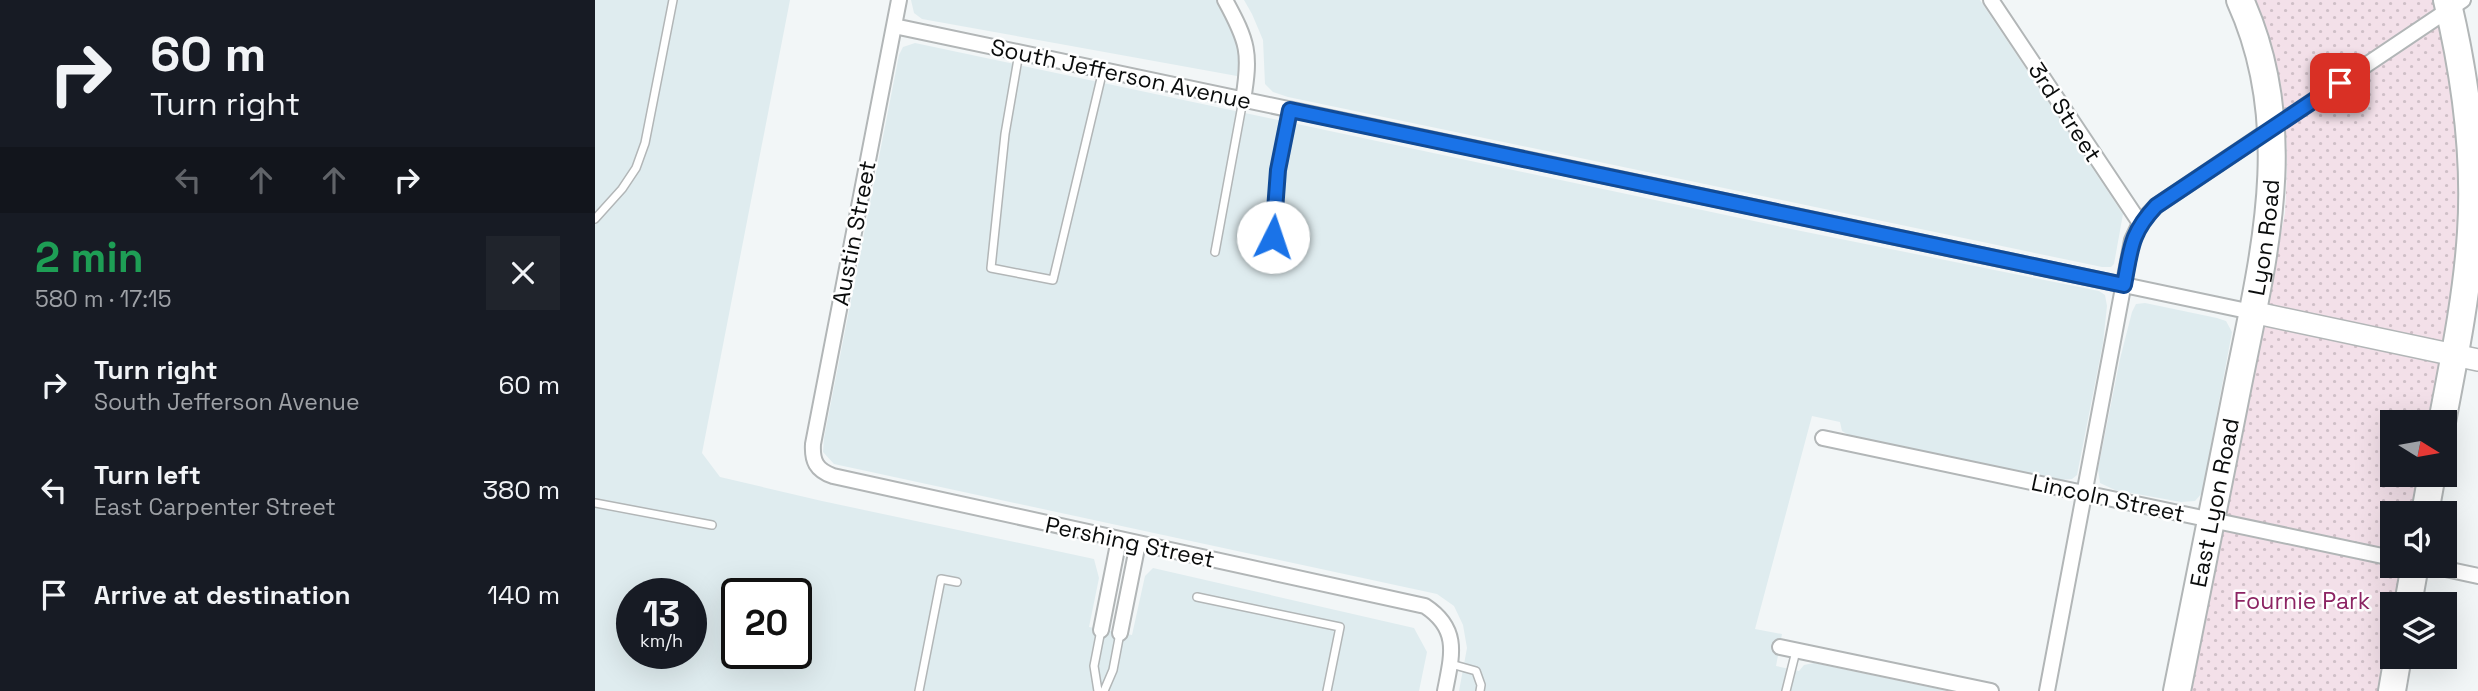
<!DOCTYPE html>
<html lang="en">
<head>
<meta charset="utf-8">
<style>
	:root { --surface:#171b24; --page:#20242c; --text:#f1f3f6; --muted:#9ea1a6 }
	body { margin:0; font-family:"Space Grotesk",sans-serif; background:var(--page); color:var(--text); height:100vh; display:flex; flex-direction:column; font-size:26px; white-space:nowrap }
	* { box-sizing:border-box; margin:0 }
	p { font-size:23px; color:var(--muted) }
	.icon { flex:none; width:38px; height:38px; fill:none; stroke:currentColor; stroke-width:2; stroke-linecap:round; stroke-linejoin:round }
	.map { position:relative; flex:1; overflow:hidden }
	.sheet { display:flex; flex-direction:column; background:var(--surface); width:595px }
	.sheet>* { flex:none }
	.top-card { background:#171b24; color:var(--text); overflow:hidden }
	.needle { width:46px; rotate:101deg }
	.tools { position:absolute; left:1785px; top:410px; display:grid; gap:14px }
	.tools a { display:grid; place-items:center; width:77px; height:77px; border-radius:0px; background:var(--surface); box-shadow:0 7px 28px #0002; font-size:35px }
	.speed { position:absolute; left:21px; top:578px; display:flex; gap:14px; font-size:35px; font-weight:700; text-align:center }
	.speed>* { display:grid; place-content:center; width:91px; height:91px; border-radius:50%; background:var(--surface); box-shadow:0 7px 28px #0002; line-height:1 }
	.speed small { font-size:18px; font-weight:400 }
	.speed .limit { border:4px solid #111; border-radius:10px; background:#fff; color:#111 }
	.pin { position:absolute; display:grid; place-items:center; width:60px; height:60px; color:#fff; margin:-30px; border-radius:14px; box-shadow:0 4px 10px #0006 }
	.me { position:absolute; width:77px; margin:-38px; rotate:4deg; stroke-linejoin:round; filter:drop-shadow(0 0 5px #0008) }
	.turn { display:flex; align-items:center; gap:24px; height:147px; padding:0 35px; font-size:32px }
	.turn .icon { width:91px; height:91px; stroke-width:2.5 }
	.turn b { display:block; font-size:49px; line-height:60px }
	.lanes { display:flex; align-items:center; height:66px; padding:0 35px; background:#0003; justify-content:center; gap:35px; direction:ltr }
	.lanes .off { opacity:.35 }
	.round { display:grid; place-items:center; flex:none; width:74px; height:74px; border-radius:0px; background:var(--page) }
	.summary { display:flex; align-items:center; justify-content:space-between; height:119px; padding:0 35px }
	h1 { font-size:42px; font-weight:800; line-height:52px; color:#1e9e55 }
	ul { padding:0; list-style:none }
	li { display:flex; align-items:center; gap:21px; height:105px; padding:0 35px }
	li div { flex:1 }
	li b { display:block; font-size:26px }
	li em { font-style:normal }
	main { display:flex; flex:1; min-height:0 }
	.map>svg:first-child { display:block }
</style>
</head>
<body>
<main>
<section class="sheet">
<div class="top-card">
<div class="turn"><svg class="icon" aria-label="right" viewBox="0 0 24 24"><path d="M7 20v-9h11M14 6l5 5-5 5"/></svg><div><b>60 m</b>Turn right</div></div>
<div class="lanes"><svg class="icon off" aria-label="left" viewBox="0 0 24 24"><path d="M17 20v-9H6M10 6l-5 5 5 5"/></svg><svg class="icon off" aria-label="ahead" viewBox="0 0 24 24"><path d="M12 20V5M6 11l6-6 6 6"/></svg><svg class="icon off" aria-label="ahead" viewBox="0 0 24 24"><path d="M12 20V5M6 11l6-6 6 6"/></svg><svg class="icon" aria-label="right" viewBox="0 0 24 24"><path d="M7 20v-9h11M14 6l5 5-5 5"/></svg></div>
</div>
<div class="summary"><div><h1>2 min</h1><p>580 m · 17:15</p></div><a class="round"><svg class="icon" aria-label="close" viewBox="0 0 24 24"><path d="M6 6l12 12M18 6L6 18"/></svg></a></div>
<ul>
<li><svg class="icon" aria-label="right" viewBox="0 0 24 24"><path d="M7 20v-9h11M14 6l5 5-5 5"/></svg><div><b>Turn right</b><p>South Jefferson Avenue</p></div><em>60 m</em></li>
<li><svg class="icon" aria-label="left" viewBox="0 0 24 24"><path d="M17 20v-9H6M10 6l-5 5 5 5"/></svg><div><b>Turn left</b><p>East Carpenter Street</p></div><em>380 m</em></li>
<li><svg class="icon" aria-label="arrive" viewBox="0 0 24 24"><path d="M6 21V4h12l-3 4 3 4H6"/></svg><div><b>Arrive at destination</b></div><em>140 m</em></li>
</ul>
</section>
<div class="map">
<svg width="1883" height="691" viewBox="0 0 1883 691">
	<defs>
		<pattern id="park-dots" width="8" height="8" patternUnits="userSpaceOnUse" patternTransform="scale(1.75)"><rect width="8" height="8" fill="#f3e0e9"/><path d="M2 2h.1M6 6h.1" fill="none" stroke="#cfbfc7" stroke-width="1.8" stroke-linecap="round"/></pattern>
	</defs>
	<rect width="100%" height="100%" fill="#f2f6f7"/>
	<path fill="#dfecef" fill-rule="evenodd" d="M 0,0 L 195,0 L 107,453 L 125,477 L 227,501 L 499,559 L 504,578 L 494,627 L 537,635 L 550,576 L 558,568 L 819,628 L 832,652 L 824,691 L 0,691 ZM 37,593 L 96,593 L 96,653 L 37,653 ZM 142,593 L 201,593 L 201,653 L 142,653 Z
		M 316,0 L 621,0 L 640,30 L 645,54 L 642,76 L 327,19 L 319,13 Z
		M 649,0 L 1385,0 L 1528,214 L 1519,264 L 1516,267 L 1507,267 L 693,97 L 678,92 L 670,84 L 668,40 L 657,14 Z
		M 320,43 L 1201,230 L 1504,291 L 1510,295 L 1512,306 L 1508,343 L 1482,475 L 1477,479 L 1467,480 L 1254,435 L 1247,431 L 1245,422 L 1217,416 L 1160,629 L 1187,634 L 1181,666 L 1204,671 L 1209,665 L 1219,663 L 1353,691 L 864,691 L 872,648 L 868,625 L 859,606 L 842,594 L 239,464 L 228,452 L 229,438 L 304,55 L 308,47 Z
		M 1550,303 L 1622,318 L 1631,321 L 1637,332 L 1607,493 L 1600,501 L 1586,502 L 1520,490 L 1505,483 L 1503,469 L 1525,359 L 1537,312 L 1541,304 Z"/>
	<path fill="url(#park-dots)" d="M 1661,0 L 1846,0 C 1854,67 1864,135 1863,203 C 1862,278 1849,349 1835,422 L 1797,422 L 1797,474 L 1825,474 L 1817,513 L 1797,513 L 1797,565 L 1807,565 L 1800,604 L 1797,604 L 1797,616 L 1783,691 L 1597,691 L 1690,213 C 1695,132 1691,76 1661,0 Z"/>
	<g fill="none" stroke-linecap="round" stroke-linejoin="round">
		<g stroke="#b2b6b7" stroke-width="10">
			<path id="lane" d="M 424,53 L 410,134 L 396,268 L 458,280 L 508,70
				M 0,219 L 27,189 L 41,168 L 50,143 L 78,0
				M 678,237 L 683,170 L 695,110
				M 620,252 L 648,100
				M 0,503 L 117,525
				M 602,597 L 745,627 L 732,691
				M 856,664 L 881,671 L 886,685 L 885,691
				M 324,691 L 346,579 L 362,582
				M 503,691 L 499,666 L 506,630
				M 509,691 L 518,670 L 525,633
				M 1191,691 L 1201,651"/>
		</g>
		<g stroke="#b2b6b7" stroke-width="18">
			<path id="street" d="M 304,0 L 218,444 C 217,461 221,470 238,476 L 830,606 C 865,629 857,655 850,691
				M 630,0 C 653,42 656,53 648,100
				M 1396,0 L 1545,223
				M 299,26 L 1657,312
				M 1228,438 L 1797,558
				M 1832,565 L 1883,576
				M 506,630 L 524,539
				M 525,633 L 543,543
				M 1185,647 L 1396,691
				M 1452,691 L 1537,240 L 1545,223 L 1561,206 L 1868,0"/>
		</g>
		<g stroke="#b2b6b7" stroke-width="24">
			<path id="secondary" d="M 1657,312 L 1883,360"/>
		</g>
		<g stroke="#b2b6b7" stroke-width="30">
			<g id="highway">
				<path d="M 1847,422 C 1859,359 1872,296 1876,232 C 1881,155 1870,75 1852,0"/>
				<path d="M 1830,513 L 1837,474"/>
				<path d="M 1813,604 L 1820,565"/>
				<path id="s1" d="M 1582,691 C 1601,596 1620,500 1639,405 C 1665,269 1706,134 1645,0"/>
				<path d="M 1797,691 L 1803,656"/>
			</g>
		</g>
		<use href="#lane" stroke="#fff" stroke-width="7"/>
		<use href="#street" stroke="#fff" stroke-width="14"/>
		<use href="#secondary" stroke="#fff" stroke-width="21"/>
		<use href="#highway" stroke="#fff" stroke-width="26"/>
	</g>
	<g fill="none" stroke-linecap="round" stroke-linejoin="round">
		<g stroke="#114b97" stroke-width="18">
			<path id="route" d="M 678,237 L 683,170 L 695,110 L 1529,285 C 1536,249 1535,234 1561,206 L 1745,83"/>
		</g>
		<use href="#route" stroke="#1a73e8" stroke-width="12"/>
	</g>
	<g text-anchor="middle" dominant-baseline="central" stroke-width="5" stroke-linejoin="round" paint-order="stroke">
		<g font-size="23" fill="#0a0c0c" stroke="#fff">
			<text transform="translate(526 74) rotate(12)">South Jefferson Avenue</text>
			<text transform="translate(1470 112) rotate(57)">3rd Street</text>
			<text transform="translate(259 233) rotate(-79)">Austin Street</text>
			<text stroke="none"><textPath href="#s1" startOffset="462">Lyon Road</textPath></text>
			<text transform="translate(1513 498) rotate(12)">Lincoln Street</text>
			<text stroke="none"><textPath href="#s1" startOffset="192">East Lyon Road</textPath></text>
			<text transform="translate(535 542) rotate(12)">Pershing Street</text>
		</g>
		<g font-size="23" fill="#8c2463" stroke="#fff">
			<text x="1707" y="601">Fournie Park</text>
		</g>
	</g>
</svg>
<div class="tools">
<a><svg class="needle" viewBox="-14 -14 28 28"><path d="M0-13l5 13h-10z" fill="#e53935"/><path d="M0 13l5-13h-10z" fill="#9ea1a6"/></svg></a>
<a><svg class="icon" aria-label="sound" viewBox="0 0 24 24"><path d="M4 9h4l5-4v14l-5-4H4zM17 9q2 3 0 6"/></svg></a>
<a><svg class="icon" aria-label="layers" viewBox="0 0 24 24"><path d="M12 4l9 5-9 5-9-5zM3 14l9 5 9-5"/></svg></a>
</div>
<div class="speed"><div>13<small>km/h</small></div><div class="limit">20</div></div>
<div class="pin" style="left:1745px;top:83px;background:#d93025"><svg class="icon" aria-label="arrive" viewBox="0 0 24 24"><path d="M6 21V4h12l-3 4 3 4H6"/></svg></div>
<svg class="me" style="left:678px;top:237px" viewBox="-20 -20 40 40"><circle r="19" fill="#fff"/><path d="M0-13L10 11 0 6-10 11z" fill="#1a73e8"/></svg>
</div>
</main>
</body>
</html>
